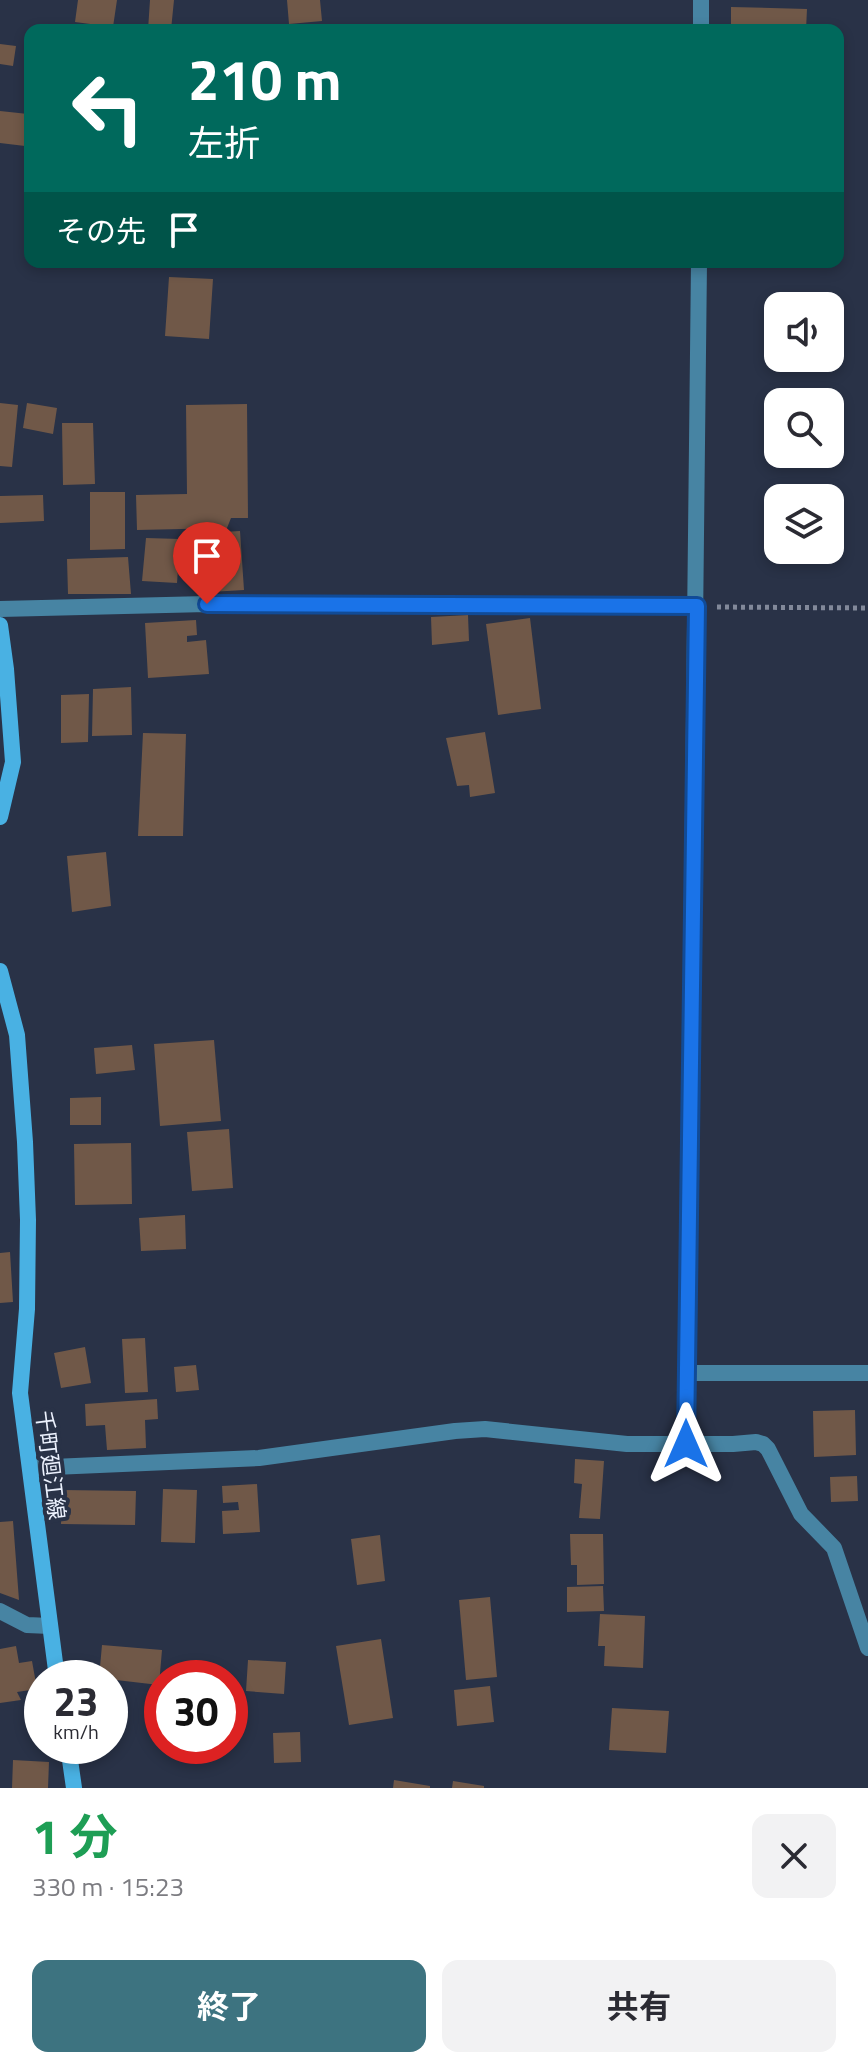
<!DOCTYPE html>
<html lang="ja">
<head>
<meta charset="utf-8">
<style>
	:root { --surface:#fff; --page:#f2f2f3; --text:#2b2b33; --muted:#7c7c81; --accent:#3d7380 }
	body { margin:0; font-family:"Titillium Web","Noto Sans JP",sans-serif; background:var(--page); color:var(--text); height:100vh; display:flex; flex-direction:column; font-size:30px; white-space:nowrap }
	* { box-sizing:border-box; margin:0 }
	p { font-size:26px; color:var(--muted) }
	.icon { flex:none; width:44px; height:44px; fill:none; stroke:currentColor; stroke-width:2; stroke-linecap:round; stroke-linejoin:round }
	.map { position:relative; height:1788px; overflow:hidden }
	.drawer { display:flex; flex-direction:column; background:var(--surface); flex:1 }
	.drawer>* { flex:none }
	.guide { position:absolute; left:24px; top:24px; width:820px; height:244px; border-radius:16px; box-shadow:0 4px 12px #0003; background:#00695c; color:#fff; overflow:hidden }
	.buttons { position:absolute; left:764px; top:292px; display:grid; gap:16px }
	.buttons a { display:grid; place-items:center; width:80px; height:80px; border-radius:16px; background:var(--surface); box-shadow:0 4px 12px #0003; font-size:40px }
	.speed { position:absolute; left:24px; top:1660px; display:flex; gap:16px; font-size:40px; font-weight:700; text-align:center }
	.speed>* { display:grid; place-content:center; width:104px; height:104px; border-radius:50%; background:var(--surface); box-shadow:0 4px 12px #0003; line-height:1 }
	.speed small { font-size:20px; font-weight:400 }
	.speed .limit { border:12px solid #d22; background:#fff; color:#111 }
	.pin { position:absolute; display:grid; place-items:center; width:68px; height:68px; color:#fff; margin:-82px -34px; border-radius:50% 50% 50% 0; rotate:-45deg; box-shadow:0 0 8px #0007 }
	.pin .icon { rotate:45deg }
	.me { position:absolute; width:88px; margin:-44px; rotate:0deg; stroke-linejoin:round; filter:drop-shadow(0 0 6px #0008) }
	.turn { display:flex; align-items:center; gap:28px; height:168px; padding:0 32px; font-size:36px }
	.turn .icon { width:104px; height:104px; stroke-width:2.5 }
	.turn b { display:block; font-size:56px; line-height:68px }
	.then { display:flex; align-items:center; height:76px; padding:0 32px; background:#0003; gap:16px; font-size:30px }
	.round { display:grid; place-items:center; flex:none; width:84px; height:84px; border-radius:16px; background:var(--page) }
	.head { display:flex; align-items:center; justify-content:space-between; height:136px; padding:0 32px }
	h1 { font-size:48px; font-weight:700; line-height:60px; color:#1e9e55 }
	.primary-button { display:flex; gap:16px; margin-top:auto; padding:16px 32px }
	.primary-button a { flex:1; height:92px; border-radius:16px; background:var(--accent); color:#fff; font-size:32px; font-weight:700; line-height:92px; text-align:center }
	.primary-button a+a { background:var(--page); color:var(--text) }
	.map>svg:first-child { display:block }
</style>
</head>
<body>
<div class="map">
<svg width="868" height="1788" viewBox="0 0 868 1788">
	<rect width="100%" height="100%" fill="#293247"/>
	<path fill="#705848" d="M 78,0 L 117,0 L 113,27 L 75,22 Z
		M 150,0 L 174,0 L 171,30 L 148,30 Z
		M 287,0 L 320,0 L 322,21 L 289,24 Z
		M 731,7 L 807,9 L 806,30 L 731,30 Z
		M 0,44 L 16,46 L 13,66 L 0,64 Z
		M 0,111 L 28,114 L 25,146 L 0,143 Z
		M 169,277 L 213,279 L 209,339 L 165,336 Z
		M 0,403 L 18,405 L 12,467 L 0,466 Z
		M 27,403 L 57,408 L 53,434 L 23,428 Z
		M 247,404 L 248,518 L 231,518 L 227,528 L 137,530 L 136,495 L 187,494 L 186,405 Z
		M 62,423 L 93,423 L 95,484 L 63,485 Z
		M 90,492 L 125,492 L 125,549 L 90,550 Z
		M 43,495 L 44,521 L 0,523 L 0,496 Z
		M 240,531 L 244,590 L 210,592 L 206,533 Z
		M 146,538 L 180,539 L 177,583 L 142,581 Z
		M 128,557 L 131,594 L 68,594 L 67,559 Z
		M 468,615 L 469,641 L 432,645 L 431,617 Z
		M 530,618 L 541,709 L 498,715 L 486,624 Z
		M 196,620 L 197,635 L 187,636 L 187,642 L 206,640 L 209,674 L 148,678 L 145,623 Z
		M 131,687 L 132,735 L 92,736 L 93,689 Z
		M 89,694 L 88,742 L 61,743 L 61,695 Z
		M 485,732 L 495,793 L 470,797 L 469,785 L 457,786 L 446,738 Z
		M 143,733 L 186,734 L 183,836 L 138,836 Z
		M 106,852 L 111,906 L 72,912 L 67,856 Z
		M 214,1040 L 221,1121 L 160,1126 L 154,1044 Z
		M 132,1045 L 135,1070 L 96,1074 L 94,1048 Z
		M 101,1097 L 101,1125 L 70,1125 L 70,1098 Z
		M 229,1129 L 233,1188 L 192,1191 L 187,1132 Z
		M 131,1143 L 132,1204 L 75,1205 L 74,1144 Z
		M 185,1215 L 186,1249 L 141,1251 L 139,1218 Z
		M 10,1252 L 13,1302 L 0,1303 L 0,1253 Z
		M 145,1338 L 148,1392 L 125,1393 L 122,1339 Z
		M 85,1347 L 91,1383 L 61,1388 L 54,1353 Z
		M 196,1365 L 199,1390 L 176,1392 L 174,1367 Z
		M 157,1399 L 158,1419 L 145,1420 L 146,1448 L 107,1450 L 105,1425 L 86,1426 L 85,1404 Z
		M 855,1410 L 856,1455 L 814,1457 L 813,1411 Z
		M 575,1459 L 604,1461 L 600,1519 L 579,1518 L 582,1484 L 574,1483 Z
		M 857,1476 L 858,1501 L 831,1502 L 830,1477 Z
		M 257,1484 L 260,1532 L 223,1534 L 222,1511 L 239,1510 L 238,1502 L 223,1503 L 222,1486 Z
		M 163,1489 L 197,1490 L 195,1543 L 161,1542 Z
		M 62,1490 L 136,1491 L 135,1525 L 61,1524 Z
		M 13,1521 L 19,1600 L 0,1593 L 0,1522 Z
		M 570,1534 L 603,1534 L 604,1584 L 577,1585 L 577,1565 L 571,1565 Z
		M 380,1535 L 385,1581 L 357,1585 L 351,1539 Z
		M 603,1586 L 604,1611 L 567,1612 L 567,1587 Z
		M 490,1597 L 497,1677 L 466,1680 L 459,1600 Z
		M 600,1614 L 645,1616 L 643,1668 L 604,1666 L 605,1646 L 598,1646 Z
		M 381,1639 L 393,1718 L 349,1725 L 336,1646 Z
		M 102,1645 L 162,1650 L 159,1685 L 99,1678 Z
		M 16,1646 L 19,1663 L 32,1661 L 37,1689 L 17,1692 L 21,1700 L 0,1703 L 0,1649 Z
		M 248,1660 L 286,1662 L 284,1694 L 246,1691 Z
		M 490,1686 L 494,1722 L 457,1726 L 454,1690 Z
		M 612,1708 L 669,1711 L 666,1753 L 609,1750 Z
		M 300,1732 L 301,1762 L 274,1763 L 273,1733 Z
		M 13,1760 L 49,1762 L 48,1788 L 12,1788 Z
		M 394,1780 L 430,1786 L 430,1788 L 393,1788 Z
		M 453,1781 L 484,1786 L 484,1788 L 452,1788 Z"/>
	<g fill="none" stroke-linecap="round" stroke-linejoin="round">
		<path stroke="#82899a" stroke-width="5" stroke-dasharray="4 4" stroke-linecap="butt" d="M 717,607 L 868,608"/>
		<path stroke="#4784a3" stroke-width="16" d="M 701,30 L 701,0
			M 0,609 L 207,604 L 697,606
			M 686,1373 L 868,1373
			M 686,1444 L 699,262
			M 30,1468 L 259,1458 L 455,1431 L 485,1429 L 627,1444 L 733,1444 L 756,1442 L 763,1444 L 768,1449 L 801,1514 L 834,1548 L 868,1648
			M 0,1611 L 27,1625 L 50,1626"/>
		<path stroke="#49b1e3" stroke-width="16" d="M 0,625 L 6,669 L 13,762 L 0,817
			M 0,971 L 17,1035 L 25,1142 L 28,1220 L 27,1309 L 20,1393 L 57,1678
			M 68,1746 L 74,1788"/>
	</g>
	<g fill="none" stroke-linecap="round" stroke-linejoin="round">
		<g stroke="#114b97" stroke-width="20">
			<path id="route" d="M 207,604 L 697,606 L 686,1444"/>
		</g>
		<use href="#route" stroke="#1a73e8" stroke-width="14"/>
	</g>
	<g text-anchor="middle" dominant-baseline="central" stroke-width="8" stroke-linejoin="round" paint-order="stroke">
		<g font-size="22" fill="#edf2fe" stroke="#293247">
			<text transform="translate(51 1465) rotate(83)">千町廻江線</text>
		</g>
	</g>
</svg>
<div class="buttons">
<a><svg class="icon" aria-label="sound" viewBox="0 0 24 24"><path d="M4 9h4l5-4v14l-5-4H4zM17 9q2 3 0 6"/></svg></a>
<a><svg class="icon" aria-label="search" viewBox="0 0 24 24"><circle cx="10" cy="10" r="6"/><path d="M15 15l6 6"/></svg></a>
<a><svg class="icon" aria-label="layers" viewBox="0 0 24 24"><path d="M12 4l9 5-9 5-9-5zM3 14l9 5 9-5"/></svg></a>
</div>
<div class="speed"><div>23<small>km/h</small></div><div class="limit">30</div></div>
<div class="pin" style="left:207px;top:604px;background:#d93025"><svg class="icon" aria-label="arrive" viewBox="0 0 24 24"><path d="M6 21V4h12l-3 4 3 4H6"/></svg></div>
<svg class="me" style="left:686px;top:1444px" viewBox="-20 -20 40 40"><path d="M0-17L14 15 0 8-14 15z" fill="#1a73e8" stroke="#fff" stroke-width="4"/></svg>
<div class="guide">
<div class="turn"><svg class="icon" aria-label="left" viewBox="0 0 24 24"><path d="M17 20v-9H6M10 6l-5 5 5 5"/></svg><div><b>210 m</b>左折</div></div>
<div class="then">その先<svg class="icon" aria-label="arrive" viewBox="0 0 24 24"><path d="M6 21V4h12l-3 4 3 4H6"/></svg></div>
</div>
</div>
<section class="drawer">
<div class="head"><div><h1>1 分</h1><p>330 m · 15:23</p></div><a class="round"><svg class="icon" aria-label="close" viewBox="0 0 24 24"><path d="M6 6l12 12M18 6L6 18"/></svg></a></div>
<div class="primary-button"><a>終了</a><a>共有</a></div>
</section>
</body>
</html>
